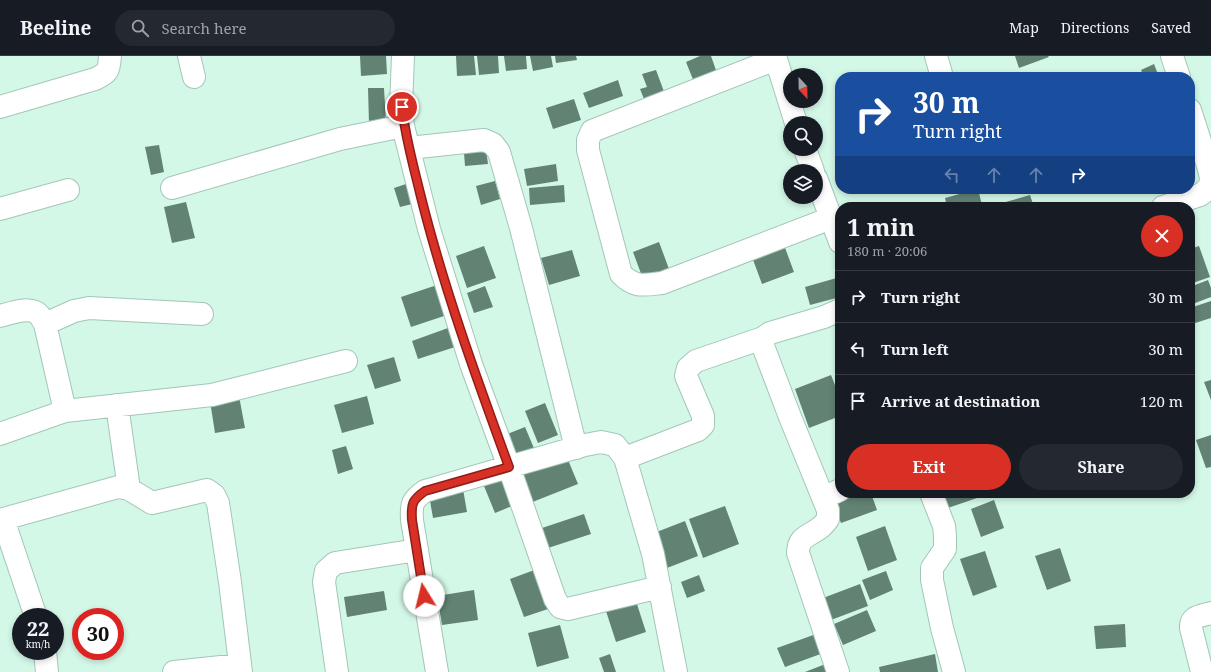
<!DOCTYPE html>
<html lang="en">
<head>
<meta charset="utf-8">
<style>
	:root { --surface:#171b24; --page:#242831; --text:#f1f3f6; --muted:#9ea1a6; --line:#363941; --accent:#d93025 }
	body { margin:0; font-family:"Noto Serif",serif; background:var(--page); color:var(--text); height:100vh; display:flex; flex-direction:column; font-size:15px; white-space:nowrap }
	* { box-sizing:border-box; margin:0 }
	p { font-size:13px; color:var(--muted) }
	.icon { flex:none; width:22px; height:22px; fill:none; stroke:currentColor; stroke-width:2; stroke-linecap:round; stroke-linejoin:round }
	.map { position:relative; flex:1; overflow:hidden }
	.side { position:absolute; left:835px; top:146px; width:360px; height:296px; display:flex; flex-direction:column; background:var(--surface); border-radius:16px; box-shadow:0 2px 6px #0003 }
	.side>* { flex:none }
	.banner { position:absolute; left:835px; top:16px; width:360px; height:122px; border-radius:16px; box-shadow:0 2px 6px #0003; background:#1a4fa0; color:#fff; overflow:hidden }
	.needle { width:26px; rotate:158deg }
	.buttons { position:absolute; left:783px; top:12px; display:grid; gap:8px }
	.buttons a { display:grid; place-items:center; width:40px; height:40px; border-radius:50%; background:var(--surface); box-shadow:0 2px 6px #0003; font-size:20px }
	.speed { position:absolute; left:12px; top:552px; display:flex; gap:8px; font-size:20px; font-weight:700; text-align:center }
	.speed>* { display:grid; place-content:center; width:52px; height:52px; border-radius:50%; background:var(--surface); box-shadow:0 2px 6px #0003; line-height:1 }
	.speed small { font-size:10px; font-weight:400 }
	.speed .limit { border:6px solid #d22; background:#fff; color:#111 }
	.pin { position:absolute; display:grid; place-items:center; width:34px; height:34px; color:#fff; margin:-17px; border:2px solid #fff; border-radius:50%; box-shadow:0 1px 4px #0007 }
	.me { position:absolute; width:44px; margin:-22px; rotate:351deg; stroke-linejoin:round; filter:drop-shadow(0 0 3px #0008) }
	.turn { display:flex; align-items:center; gap:14px; height:84px; padding:0 12px; font-size:18px }
	.turn .icon { width:52px; height:52px; stroke-width:2.5 }
	.turn b { display:block; font-size:28px; line-height:34px }
	.lanes { display:flex; align-items:center; height:38px; padding:0 12px; background:#0003; justify-content:center; gap:20px; direction:ltr }
	.lanes .off { opacity:.35 }
	.round { display:grid; place-items:center; flex:none; width:42px; height:42px; border-radius:21px; background:var(--page) }
	.summary { display:flex; align-items:center; justify-content:space-between; height:68px; padding:0 12px }
	h1 { font-size:24px; font-weight:700; line-height:30px }
	.cta { display:flex; gap:8px; margin-top:auto; padding:8px 12px }
	.cta a { flex:1; height:46px; border-radius:24px; background:var(--accent); color:#fff; font-size:16px; font-weight:700; line-height:46px; text-align:center }
	.cta a+a { background:var(--page); color:var(--text) }
	ul { padding:0; list-style:none }
	li { display:flex; align-items:center; gap:12px; height:52px; padding:0 12px; border-top:1px solid var(--line) }
	li div { flex:1 }
	li b { display:block; font-size:15px }
	li em { font-style:normal }
	header { display:flex; align-items:center; gap:24px; box-sizing:border-box; height:56px; padding:0 20px; background:var(--surface); border-bottom:1px solid var(--line) }
	header strong { font-size:19px }
	nav { display:flex; gap:22px; margin-inline-start:auto; font-size:14px }
	.search { width:280px; height:36px; background:var(--page); display:flex; align-items:center; gap:10px; box-sizing:border-box; padding:0 14px; border-radius:22px; color:var(--muted); font-size:15px }
	.map>svg:first-child { display:block }
</style>
</head>
<body>
<header>
<strong>Beeline</strong>
<div class="search"><svg class="icon" aria-label="search" viewBox="0 0 24 24"><circle cx="10" cy="10" r="6"/><path d="M15 15l6 6"/></svg>Search here</div>
<nav><a>Map</a><a>Directions</a><a>Saved</a></nav>
</header>
<div class="map">
<svg width="1211" height="616" viewBox="0 0 1211 616">
	<rect width="100%" height="100%" fill="#d4f8e8"/>
	<path fill="#628274" d="M 360,0 L 386,0 L 387,18 L 361,20 Z
		M 456,0 L 474,0 L 476,19 L 457,20 Z
		M 477,0 L 498,0 L 499,17 L 479,19 Z
		M 504,0 L 526,0 L 527,13 L 506,15 Z
		M 530,0 L 551,0 L 553,11 L 533,15 Z
		M 555,0 L 576,0 L 577,4 L 556,7 Z
		M 700,0 L 711,0 L 717,17 L 694,26 L 686,6 Z
		M 1015,0 L 1048,0 L 1049,1 L 1019,12 Z
		M 1154,8 L 1159,21 L 1144,21 L 1141,14 Z
		M 656,14 L 666,41 L 646,48 L 640,33 L 647,31 L 642,18 Z
		M 618,24 L 623,40 L 589,52 L 583,37 Z
		M 368,32 L 384,32 L 386,67 L 369,68 Z
		M 574,43 L 581,64 L 553,73 L 546,52 Z
		M 159,89 L 164,116 L 151,119 L 145,91 Z
		M 486,94 L 488,108 L 465,110 L 464,97 Z
		M 556,108 L 558,125 L 527,130 L 524,113 Z
		M 495,125 L 500,143 L 481,149 L 476,130 Z
		M 406,128 L 412,148 L 400,151 L 394,132 Z
		M 564,129 L 565,146 L 530,149 L 529,132 Z
		M 978,133 L 982,149 L 974,151 L 947,151 L 945,142 Z
		M 1030,139 L 1034,151 L 996,151 L 995,149 Z
		M 186,146 L 195,182 L 172,187 L 164,151 Z
		M 659,186 L 669,213 L 643,223 L 633,196 Z
		M 784,189 L 794,216 L 762,228 L 752,201 Z
		M 484,190 L 496,222 L 467,232 L 456,200 Z
		M 1199,190 L 1210,221 L 1190,228 L 1190,193 Z
		M 572,194 L 580,220 L 549,229 L 541,202 Z
		M 840,221 L 840,241 L 810,249 L 805,231 Z
		M 1208,224 L 1211,232 L 1211,241 L 1190,249 L 1190,231 Z
		M 437,229 L 447,259 L 411,271 L 401,241 Z
		M 485,230 L 493,251 L 474,257 L 467,237 Z
		M 1211,245 L 1211,262 L 1192,268 L 1190,264 L 1190,252 Z
		M 448,272 L 455,291 L 418,303 L 412,285 Z
		M 394,301 L 401,325 L 375,333 L 367,309 Z
		M 831,319 L 840,342 L 840,360 L 809,372 L 795,333 Z
		M 1211,324 L 1211,344 L 1204,326 Z
		M 239,340 L 245,372 L 215,377 L 210,345 Z
		M 367,340 L 374,368 L 342,377 L 334,349 Z
		M 545,347 L 558,379 L 538,387 L 525,355 Z
		M 525,371 L 536,397 L 516,405 L 505,379 Z
		M 1211,379 L 1211,411 L 1206,412 L 1196,384 Z
		M 346,390 L 353,413 L 338,418 L 332,394 Z
		M 566,399 L 578,428 L 530,447 L 518,418 Z
		M 506,421 L 517,448 L 495,457 L 484,430 Z
		M 463,433 L 467,456 L 433,462 L 429,439 Z
		M 857,437 L 871,437 L 877,454 L 841,467 L 833,446 Z
		M 936,437 L 978,437 L 980,441 L 942,454 Z
		M 994,444 L 1004,472 L 981,481 L 971,453 Z
		M 725,450 L 739,488 L 703,502 L 689,463 Z
		M 584,458 L 591,478 L 548,492 L 542,472 Z
		M 685,465 L 698,500 L 667,512 L 654,477 Z
		M 885,470 L 897,504 L 868,515 L 856,481 Z
		M 1060,492 L 1071,525 L 1047,534 L 1035,500 Z
		M 985,495 L 997,531 L 973,540 L 960,503 Z
		M 537,513 L 551,552 L 524,561 L 510,523 Z
		M 886,515 L 893,534 L 870,544 L 862,524 Z
		M 699,519 L 705,535 L 687,542 L 681,526 Z
		M 860,528 L 868,550 L 831,564 L 823,542 Z
		M 474,534 L 478,564 L 442,569 L 437,540 Z
		M 384,535 L 387,554 L 347,561 L 344,541 Z
		M 635,542 L 646,576 L 616,586 L 605,552 Z
		M 867,554 L 876,575 L 843,589 L 834,568 Z
		M 1125,568 L 1126,591 L 1096,593 L 1094,570 Z
		M 560,569 L 569,602 L 537,611 L 528,577 Z
		M 819,577 L 826,596 L 785,611 L 777,592 Z
		M 610,598 L 616,616 L 604,616 L 599,602 Z
		M 935,598 L 938,616 L 880,616 L 879,611 Z
		M 828,607 L 831,616 L 805,616 Z"/>
	<g fill="none" stroke-linecap="round" stroke-linejoin="round">
		<g stroke="#a3c6b6" stroke-width="24">
			<path id="minor" d="M 189,0 L 194,21
				M 403,0 L 401,51 L 403,70 L 429,173 L 471,308 L 509,411 L 555,543 L 560,551 L 568,553 L 660,531
				M 775,0 L 796,67
				M 936,0 L 942,21
				M 1172,0 L 1179,21
				M 776,3 L 592,75 L 588,84 L 588,94 L 621,218 C 635,232 643,229 662,227 L 831,162
				M 0,51 L 95,23 C 108,17 109,15 110,0
				M 1190,54 L 1209,113 L 1211,122
				M 409,92 L 484,84 L 493,88 L 499,96 L 521,172 L 576,392
				M 805,93 L 813,115
				M 816,122 L 840,186
				M 172,132 L 340,83 L 403,70
				M 1163,151 L 1200,139 L 1209,132 L 1211,124
				M 0,153 L 68,134
				M 0,260 C 11,257 32,249 40,260 C 42,262 43,266 45,268 L 65,355
				M 45,268 L 74,255 L 89,252 L 202,258
				M 117,349 L 129,433
				M 0,378 L 65,355 L 212,339 L 346,305
				M 625,402 L 698,374 L 703,369 L 703,360 L 686,320 L 688,312 L 696,305 L 763,282
				M 931,437 L 944,470 L 945,480 L 945,493 L 932,512 L 932,524 L 942,572 L 954,616
				M 823,442 L 840,434
				M 3,463 L 36,561
				M 0,464 L 118,431 L 129,433 L 152,447 L 207,434 L 214,439 L 218,447 L 230,526 L 241,616
				M 45,595 L 47,616
				M 174,616 L 240,609
				M 337,616 L 324,526 L 326,515 L 335,507 L 417,494
				M 437,616 L 412,464 C 411,448 412,444 425,435 L 585,389 L 601,386 L 615,389 L 625,402 L 653,498 L 676,616
				M 838,616 L 798,497 C 798,480 810,480 821,471 C 823,469 826,466 828,463 L 828,454 L 790,361 L 763,290 L 763,282 L 770,277 L 824,261 L 840,254
				M 1202,616 L 1191,572 C 1190,560 1201,560 1211,557"/>
		</g>
		<use href="#minor" stroke="#fff" stroke-width="22"/>
	</g>
	<g fill="none" stroke-linecap="round" stroke-linejoin="round">
		<g stroke="#8d1f18" stroke-width="10">
			<path id="route" d="M 402,51 C 405,80 413,108 420,137 C 443,230 476,321 509,411 L 425,435 C 412,444 411,448 412,464 L 424,540"/>
		</g>
		<use href="#route" stroke="#d93025" stroke-width="7"/>
	</g>
</svg>
<div class="buttons">
<a><svg class="needle" viewBox="-14 -14 28 28"><path d="M0-13l5 13h-10z" fill="#e53935"/><path d="M0 13l5-13h-10z" fill="#9ea1a6"/></svg></a>
<a><svg class="icon" aria-label="search" viewBox="0 0 24 24"><circle cx="10" cy="10" r="6"/><path d="M15 15l6 6"/></svg></a>
<a><svg class="icon" aria-label="layers" viewBox="0 0 24 24"><path d="M12 4l9 5-9 5-9-5zM3 14l9 5 9-5"/></svg></a>
</div>
<div class="speed"><div>22<small>km/h</small></div><div class="limit">30</div></div>
<div class="pin" style="left:402px;top:51px;background:#d93025"><svg class="icon" aria-label="arrive" viewBox="0 0 24 24"><path d="M6 21V4h12l-3 4 3 4H6"/></svg></div>
<svg class="me" style="left:424px;top:540px" viewBox="-20 -20 40 40"><circle r="19" fill="#fff"/><path d="M0-13L10 11 0 6-10 11z" fill="#d93025"/></svg>
<div class="banner">
<div class="turn"><svg class="icon" aria-label="right" viewBox="0 0 24 24"><path d="M7 20v-9h11M14 6l5 5-5 5"/></svg><div><b>30 m</b>Turn right</div></div>
<div class="lanes"><svg class="icon off" aria-label="left" viewBox="0 0 24 24"><path d="M17 20v-9H6M10 6l-5 5 5 5"/></svg><svg class="icon off" aria-label="ahead" viewBox="0 0 24 24"><path d="M12 20V5M6 11l6-6 6 6"/></svg><svg class="icon off" aria-label="ahead" viewBox="0 0 24 24"><path d="M12 20V5M6 11l6-6 6 6"/></svg><svg class="icon" aria-label="right" viewBox="0 0 24 24"><path d="M7 20v-9h11M14 6l5 5-5 5"/></svg></div>
</div>
<section class="side">
<div class="summary"><div><h1>1 min</h1><p>180 m · 20:06</p></div><a class="round" style="background:#d93025;color:#fff"><svg class="icon" aria-label="close" viewBox="0 0 24 24"><path d="M6 6l12 12M18 6L6 18"/></svg></a></div>
<ul>
<li><svg class="icon" aria-label="right" viewBox="0 0 24 24"><path d="M7 20v-9h11M14 6l5 5-5 5"/></svg><div><b>Turn right</b></div><em>30 m</em></li>
<li><svg class="icon" aria-label="left" viewBox="0 0 24 24"><path d="M17 20v-9H6M10 6l-5 5 5 5"/></svg><div><b>Turn left</b></div><em>30 m</em></li>
<li><svg class="icon" aria-label="arrive" viewBox="0 0 24 24"><path d="M6 21V4h12l-3 4 3 4H6"/></svg><div><b>Arrive at destination</b></div><em>120 m</em></li>
</ul>
<div class="cta"><a>Exit</a><a>Share</a></div>
</section>
</div>
</body>
</html>
